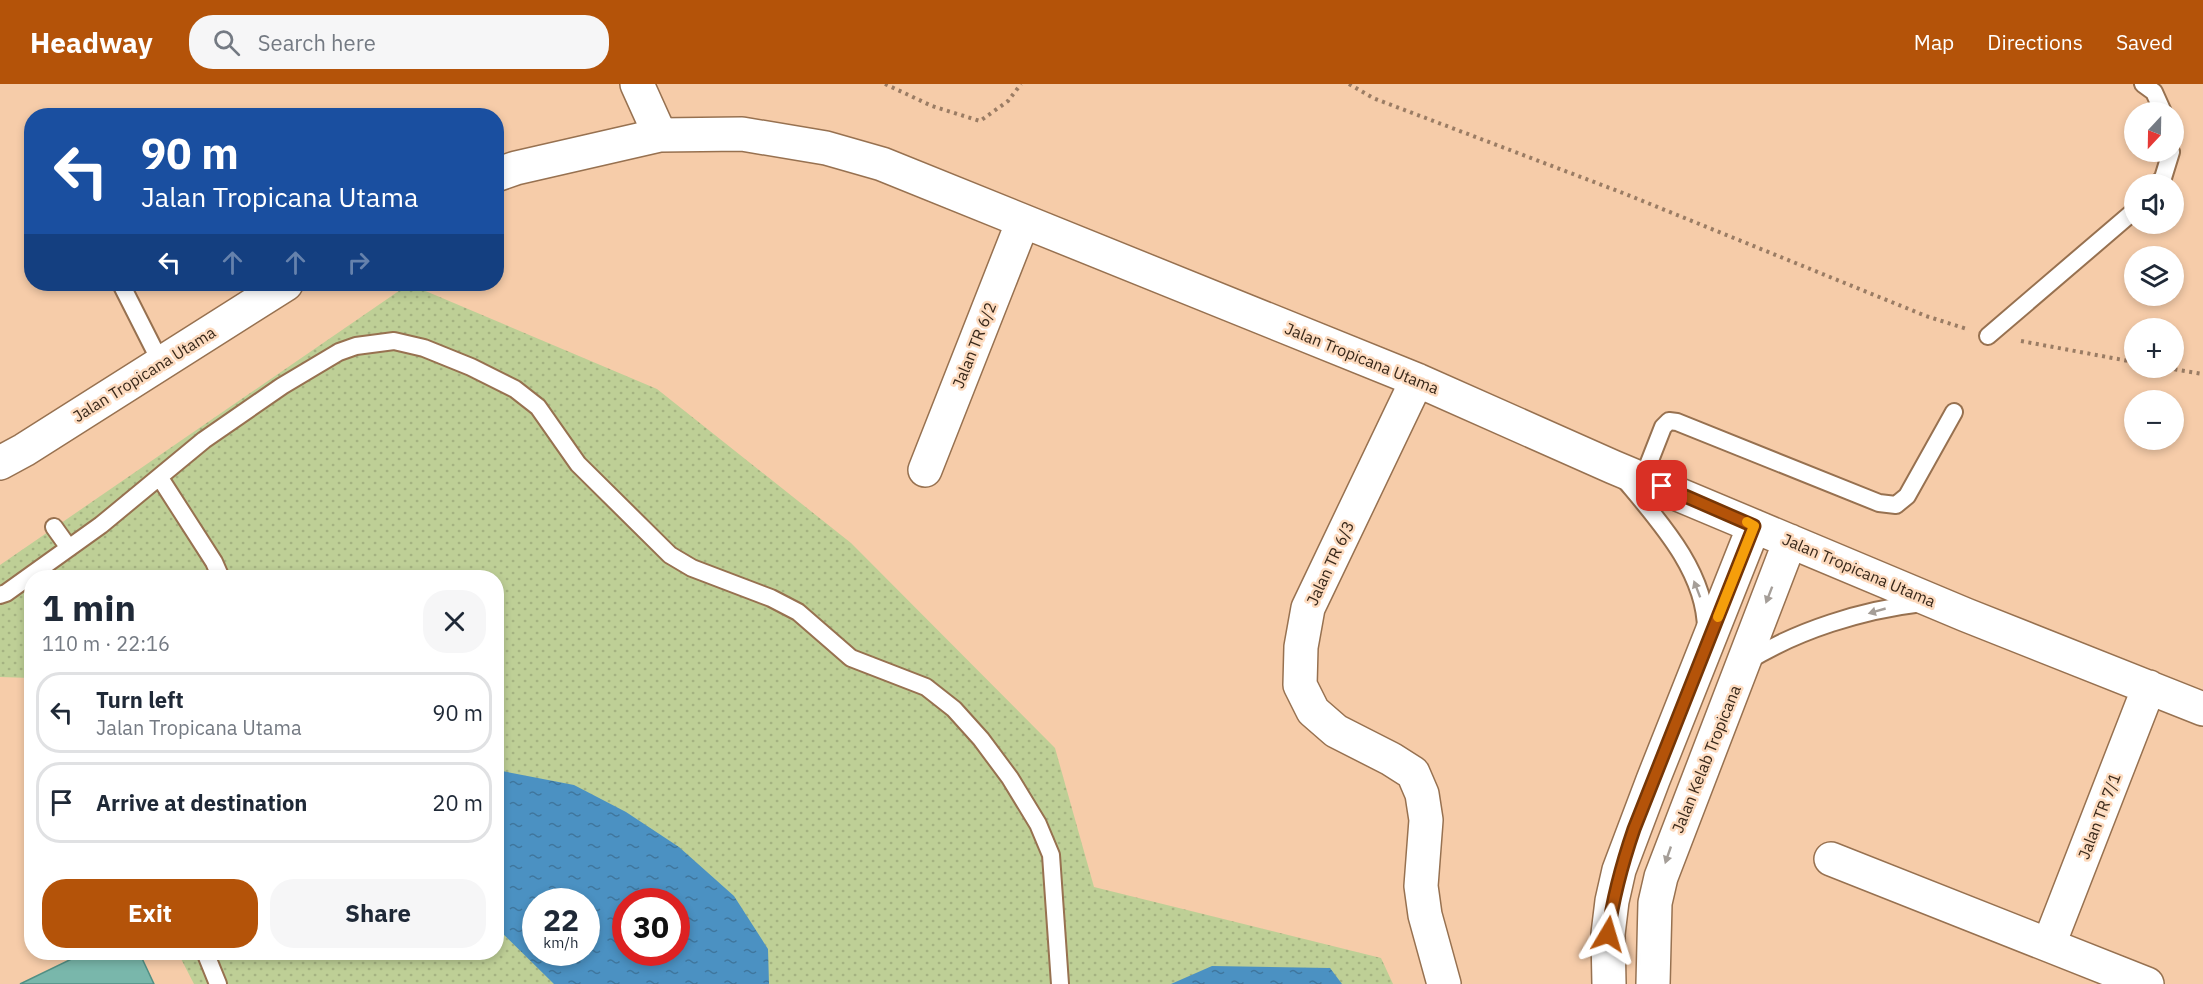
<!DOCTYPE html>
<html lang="en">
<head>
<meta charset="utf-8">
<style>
	:root { --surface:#fff; --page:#f6f6f7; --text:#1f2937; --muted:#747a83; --line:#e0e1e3; --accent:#b45309 }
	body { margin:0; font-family:"IBM Plex Sans",sans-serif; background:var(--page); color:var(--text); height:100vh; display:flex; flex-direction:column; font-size:22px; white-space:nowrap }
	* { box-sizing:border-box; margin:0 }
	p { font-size:20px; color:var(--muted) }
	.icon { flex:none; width:33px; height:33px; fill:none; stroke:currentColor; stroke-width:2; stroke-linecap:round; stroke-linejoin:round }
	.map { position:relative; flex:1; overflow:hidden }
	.side { position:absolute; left:24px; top:486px; width:480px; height:390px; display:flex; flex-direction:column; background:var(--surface); border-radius:24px; box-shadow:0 3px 9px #0003 }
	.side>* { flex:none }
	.guide { position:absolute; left:24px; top:24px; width:480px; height:183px; border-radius:24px; box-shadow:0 3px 9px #0003; background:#1a4fa0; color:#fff; overflow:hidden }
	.needle { width:39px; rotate:202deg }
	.controls { position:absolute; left:2124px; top:18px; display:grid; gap:12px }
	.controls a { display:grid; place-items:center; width:60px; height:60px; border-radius:50%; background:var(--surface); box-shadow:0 3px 9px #0003; font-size:30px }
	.speed { position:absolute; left:522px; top:804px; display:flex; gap:12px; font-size:30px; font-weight:700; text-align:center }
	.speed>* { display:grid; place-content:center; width:78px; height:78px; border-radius:50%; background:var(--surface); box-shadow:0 3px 9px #0003; line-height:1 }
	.speed small { font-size:15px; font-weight:400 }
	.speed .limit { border:9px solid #d22; background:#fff; color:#111 }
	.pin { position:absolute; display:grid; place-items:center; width:51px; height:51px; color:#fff; margin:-26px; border-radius:12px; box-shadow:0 3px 9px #0006 }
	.me { position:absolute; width:66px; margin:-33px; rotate:7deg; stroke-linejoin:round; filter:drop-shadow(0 0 4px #0008) }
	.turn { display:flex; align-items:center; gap:21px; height:126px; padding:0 18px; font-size:27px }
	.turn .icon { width:78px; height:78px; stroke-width:2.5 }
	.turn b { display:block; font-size:42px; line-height:51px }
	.lanes { display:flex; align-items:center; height:57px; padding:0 18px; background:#0003; justify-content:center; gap:30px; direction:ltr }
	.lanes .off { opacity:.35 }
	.round { display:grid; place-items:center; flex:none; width:63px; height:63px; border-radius:24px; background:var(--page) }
	.headline { display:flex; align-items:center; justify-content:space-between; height:102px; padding:0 18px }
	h1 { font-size:36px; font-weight:700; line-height:45px }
	.button { display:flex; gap:12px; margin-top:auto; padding:12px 18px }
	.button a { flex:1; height:69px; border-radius:24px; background:var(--accent); color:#fff; font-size:24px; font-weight:700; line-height:69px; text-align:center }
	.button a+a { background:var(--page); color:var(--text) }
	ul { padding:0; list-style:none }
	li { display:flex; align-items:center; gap:18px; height:81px; margin:0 12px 9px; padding:0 6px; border:3px solid var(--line); border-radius:24px }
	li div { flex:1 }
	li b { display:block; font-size:22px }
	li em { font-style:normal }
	header { display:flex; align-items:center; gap:36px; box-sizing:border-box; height:84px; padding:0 30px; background:var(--accent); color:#fff }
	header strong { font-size:28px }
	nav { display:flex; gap:33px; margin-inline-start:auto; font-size:21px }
	.search { width:420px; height:54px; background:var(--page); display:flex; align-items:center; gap:15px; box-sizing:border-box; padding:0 21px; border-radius:24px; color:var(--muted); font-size:22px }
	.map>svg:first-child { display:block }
</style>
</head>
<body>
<header>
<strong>Headway</strong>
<div class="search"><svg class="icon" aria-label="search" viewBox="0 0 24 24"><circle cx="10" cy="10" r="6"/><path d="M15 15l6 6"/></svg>Search here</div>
<nav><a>Map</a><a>Directions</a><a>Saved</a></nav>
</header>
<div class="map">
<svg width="2203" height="900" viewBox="0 0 2203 900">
	<defs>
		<pattern id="green-dots" width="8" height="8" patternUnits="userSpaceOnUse" patternTransform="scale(1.5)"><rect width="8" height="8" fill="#becf96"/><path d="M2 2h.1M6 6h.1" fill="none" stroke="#a4b281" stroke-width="1.8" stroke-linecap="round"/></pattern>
		<pattern id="water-ripples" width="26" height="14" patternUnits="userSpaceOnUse" patternTransform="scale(1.5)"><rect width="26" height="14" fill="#4b91c2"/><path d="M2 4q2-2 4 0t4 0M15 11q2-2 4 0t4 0" fill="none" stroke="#3f769d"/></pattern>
	</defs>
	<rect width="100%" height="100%" fill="#f6cca9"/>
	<path fill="url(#green-dots)" fill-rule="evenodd" d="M 409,200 L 657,305 L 851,459 L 1055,664 L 1094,803 L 1381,874 L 1393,900 L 194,900 L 178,869 L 496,868 L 496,494 L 32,494 L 31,594 L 0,593 L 0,481 ZM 536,818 L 586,818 L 586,868 L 536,868 ZM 626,818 L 676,818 L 676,868 L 626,868 Z"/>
	<path fill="url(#water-ripples)" fill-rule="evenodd" d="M 497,686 L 574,701 L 626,728 L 679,763 L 734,812 L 768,865 L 769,900 L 554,900 L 497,844 ZM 536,818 L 586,818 L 586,868 L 536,868 ZM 626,818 L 676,818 L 676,868 L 626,868 Z
		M 1212,882 L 1330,884 L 1342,900 L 1171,900 Z"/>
	<path fill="#79b7ab" stroke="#518f84" stroke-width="1.5" d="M 86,868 L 139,868 L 154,900 L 20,900 Z"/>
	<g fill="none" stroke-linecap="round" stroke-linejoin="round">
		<g stroke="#977150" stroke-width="20">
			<path id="lane" d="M 2143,0 L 2154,8 L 2163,28
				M 2157,100 L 2163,94 L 2171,68
				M 121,200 L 161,279
				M 1988,252 L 2134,127
				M 160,394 L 214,478 L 221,494
				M 1643,394 L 1663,343 L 1669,337 L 1677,338 L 1879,419 L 1896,421 L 1907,412 L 1954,328
				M 1624,395 C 1659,437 1706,488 1706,546
				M 54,443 L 69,464
				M 0,511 L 6,509 L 101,441 L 204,356 L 282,302 L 339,268 L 356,262 L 394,257 L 424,264 L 471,283 L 515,305 L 538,323 L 578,380 L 670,471 L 692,484 L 771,514 L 798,528 L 851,574 L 926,603 L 954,625 L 981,655 L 1010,694 L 1038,740 L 1051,771 L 1060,900
				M 1746,578 C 1798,546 1862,526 1922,519
				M 205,868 L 218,900"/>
		</g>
		<g stroke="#977150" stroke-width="36">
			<path id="street" d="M 637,0 L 660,51
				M 496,91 L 516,84 L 660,51 L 742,50 L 826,64 L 882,80 L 1417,296 L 1613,383 L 1966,531 L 2203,625
				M 1417,296 L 1308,524 L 1301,563 L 1300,601 L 1313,627 L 1336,647 L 1391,675 L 1413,689 L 1422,710 L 1426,736 L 1421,802 L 1425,831 L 1444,900
				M 0,379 L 24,366 L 286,200
				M 925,386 L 1023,137
				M 1831,775 L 2147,900
				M 2049,860 L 2149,603
				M 1609,900 L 1608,850 L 1612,817 L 1619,786 L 1653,696 L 1754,442
				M 1653,900 L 1655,819 L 1661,793 L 1790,457"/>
		</g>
		<path stroke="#9a7c64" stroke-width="4" stroke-dasharray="3 4.5" stroke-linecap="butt" d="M 885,0 L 932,22 L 980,37 L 1008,17 L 1021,0
			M 1349,0 L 1373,14 L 1623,109 L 1926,232 L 1967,245
			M 2021,257 L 2134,278
			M 2167,284 L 2203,290"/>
		<use href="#lane" stroke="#fff" stroke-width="16"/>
		<use href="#street" stroke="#fff" stroke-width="33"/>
	</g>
	<defs><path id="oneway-solid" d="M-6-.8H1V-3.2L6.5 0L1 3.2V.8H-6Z" transform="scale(1.5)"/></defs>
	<g fill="#a59e98">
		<use href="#oneway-solid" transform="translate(1697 505) rotate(-111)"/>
		<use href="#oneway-solid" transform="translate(1769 511) rotate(111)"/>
		<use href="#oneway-solid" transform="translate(1877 527) rotate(164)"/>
		<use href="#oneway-solid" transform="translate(1668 771) rotate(109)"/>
	</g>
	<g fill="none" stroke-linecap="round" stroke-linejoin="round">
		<g stroke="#753606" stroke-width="15">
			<path id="route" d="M 1608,850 C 1613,813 1622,780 1634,745 L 1754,442 L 1662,402"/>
		</g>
		<use href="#route" stroke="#b45309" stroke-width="10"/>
		<path stroke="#f59e0b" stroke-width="10" d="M 1718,533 L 1754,442 L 1747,438"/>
	</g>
	<g text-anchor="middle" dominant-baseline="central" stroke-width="5" stroke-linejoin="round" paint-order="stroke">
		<g font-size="16" fill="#38281a" stroke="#fddbbf">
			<text transform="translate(974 261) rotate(-68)">Jalan TR 6/2</text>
			<text transform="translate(1362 274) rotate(22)">Jalan Tropicana Utama</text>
			<text transform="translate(144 290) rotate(-32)">Jalan Tropicana Utama</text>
			<text transform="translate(1330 479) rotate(-65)">Jalan TR 6/3</text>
			<text transform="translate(1859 486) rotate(23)">Jalan Tropicana Utama</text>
			<text transform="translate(1706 675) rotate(-68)">Jalan Kelab Tropicana</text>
			<text transform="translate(2099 732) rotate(-69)">Jalan TR 7/1</text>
		</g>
	</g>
</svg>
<div class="controls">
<a><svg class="needle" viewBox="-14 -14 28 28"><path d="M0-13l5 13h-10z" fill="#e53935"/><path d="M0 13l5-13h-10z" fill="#747a83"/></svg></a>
<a><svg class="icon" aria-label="sound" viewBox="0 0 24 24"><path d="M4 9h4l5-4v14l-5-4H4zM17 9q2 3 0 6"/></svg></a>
<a><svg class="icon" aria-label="layers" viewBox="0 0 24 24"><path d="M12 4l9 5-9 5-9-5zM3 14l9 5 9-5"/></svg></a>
<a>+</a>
<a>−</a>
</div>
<div class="speed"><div>22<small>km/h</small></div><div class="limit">30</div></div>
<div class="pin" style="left:1662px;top:402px;background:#d93025"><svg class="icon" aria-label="arrive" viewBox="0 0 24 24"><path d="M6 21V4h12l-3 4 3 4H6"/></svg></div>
<svg class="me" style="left:1608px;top:850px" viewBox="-20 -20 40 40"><path d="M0-17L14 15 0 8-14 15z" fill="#b45309" stroke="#fff" stroke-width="4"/></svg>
<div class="guide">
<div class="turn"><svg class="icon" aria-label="left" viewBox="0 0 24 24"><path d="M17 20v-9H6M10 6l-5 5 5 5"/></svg><div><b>90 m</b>Jalan Tropicana Utama</div></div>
<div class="lanes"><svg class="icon" aria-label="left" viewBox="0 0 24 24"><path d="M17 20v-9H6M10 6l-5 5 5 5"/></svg><svg class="icon off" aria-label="ahead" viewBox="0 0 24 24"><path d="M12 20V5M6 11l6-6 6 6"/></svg><svg class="icon off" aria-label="ahead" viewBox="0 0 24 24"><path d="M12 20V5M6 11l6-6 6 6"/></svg><svg class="icon off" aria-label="right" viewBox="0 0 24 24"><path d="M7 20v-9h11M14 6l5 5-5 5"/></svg></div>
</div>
<section class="side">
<div class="headline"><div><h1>1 min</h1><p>110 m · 22:16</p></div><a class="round"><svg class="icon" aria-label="close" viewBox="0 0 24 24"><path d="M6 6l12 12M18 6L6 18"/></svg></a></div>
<ul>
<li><svg class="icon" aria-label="left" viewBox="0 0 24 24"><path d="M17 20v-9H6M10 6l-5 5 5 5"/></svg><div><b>Turn left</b><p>Jalan Tropicana Utama</p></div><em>90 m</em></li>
<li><svg class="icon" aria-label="arrive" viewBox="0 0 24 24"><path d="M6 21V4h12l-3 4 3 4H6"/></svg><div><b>Arrive at destination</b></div><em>20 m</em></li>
</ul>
<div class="button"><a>Exit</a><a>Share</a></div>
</section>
</div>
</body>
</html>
